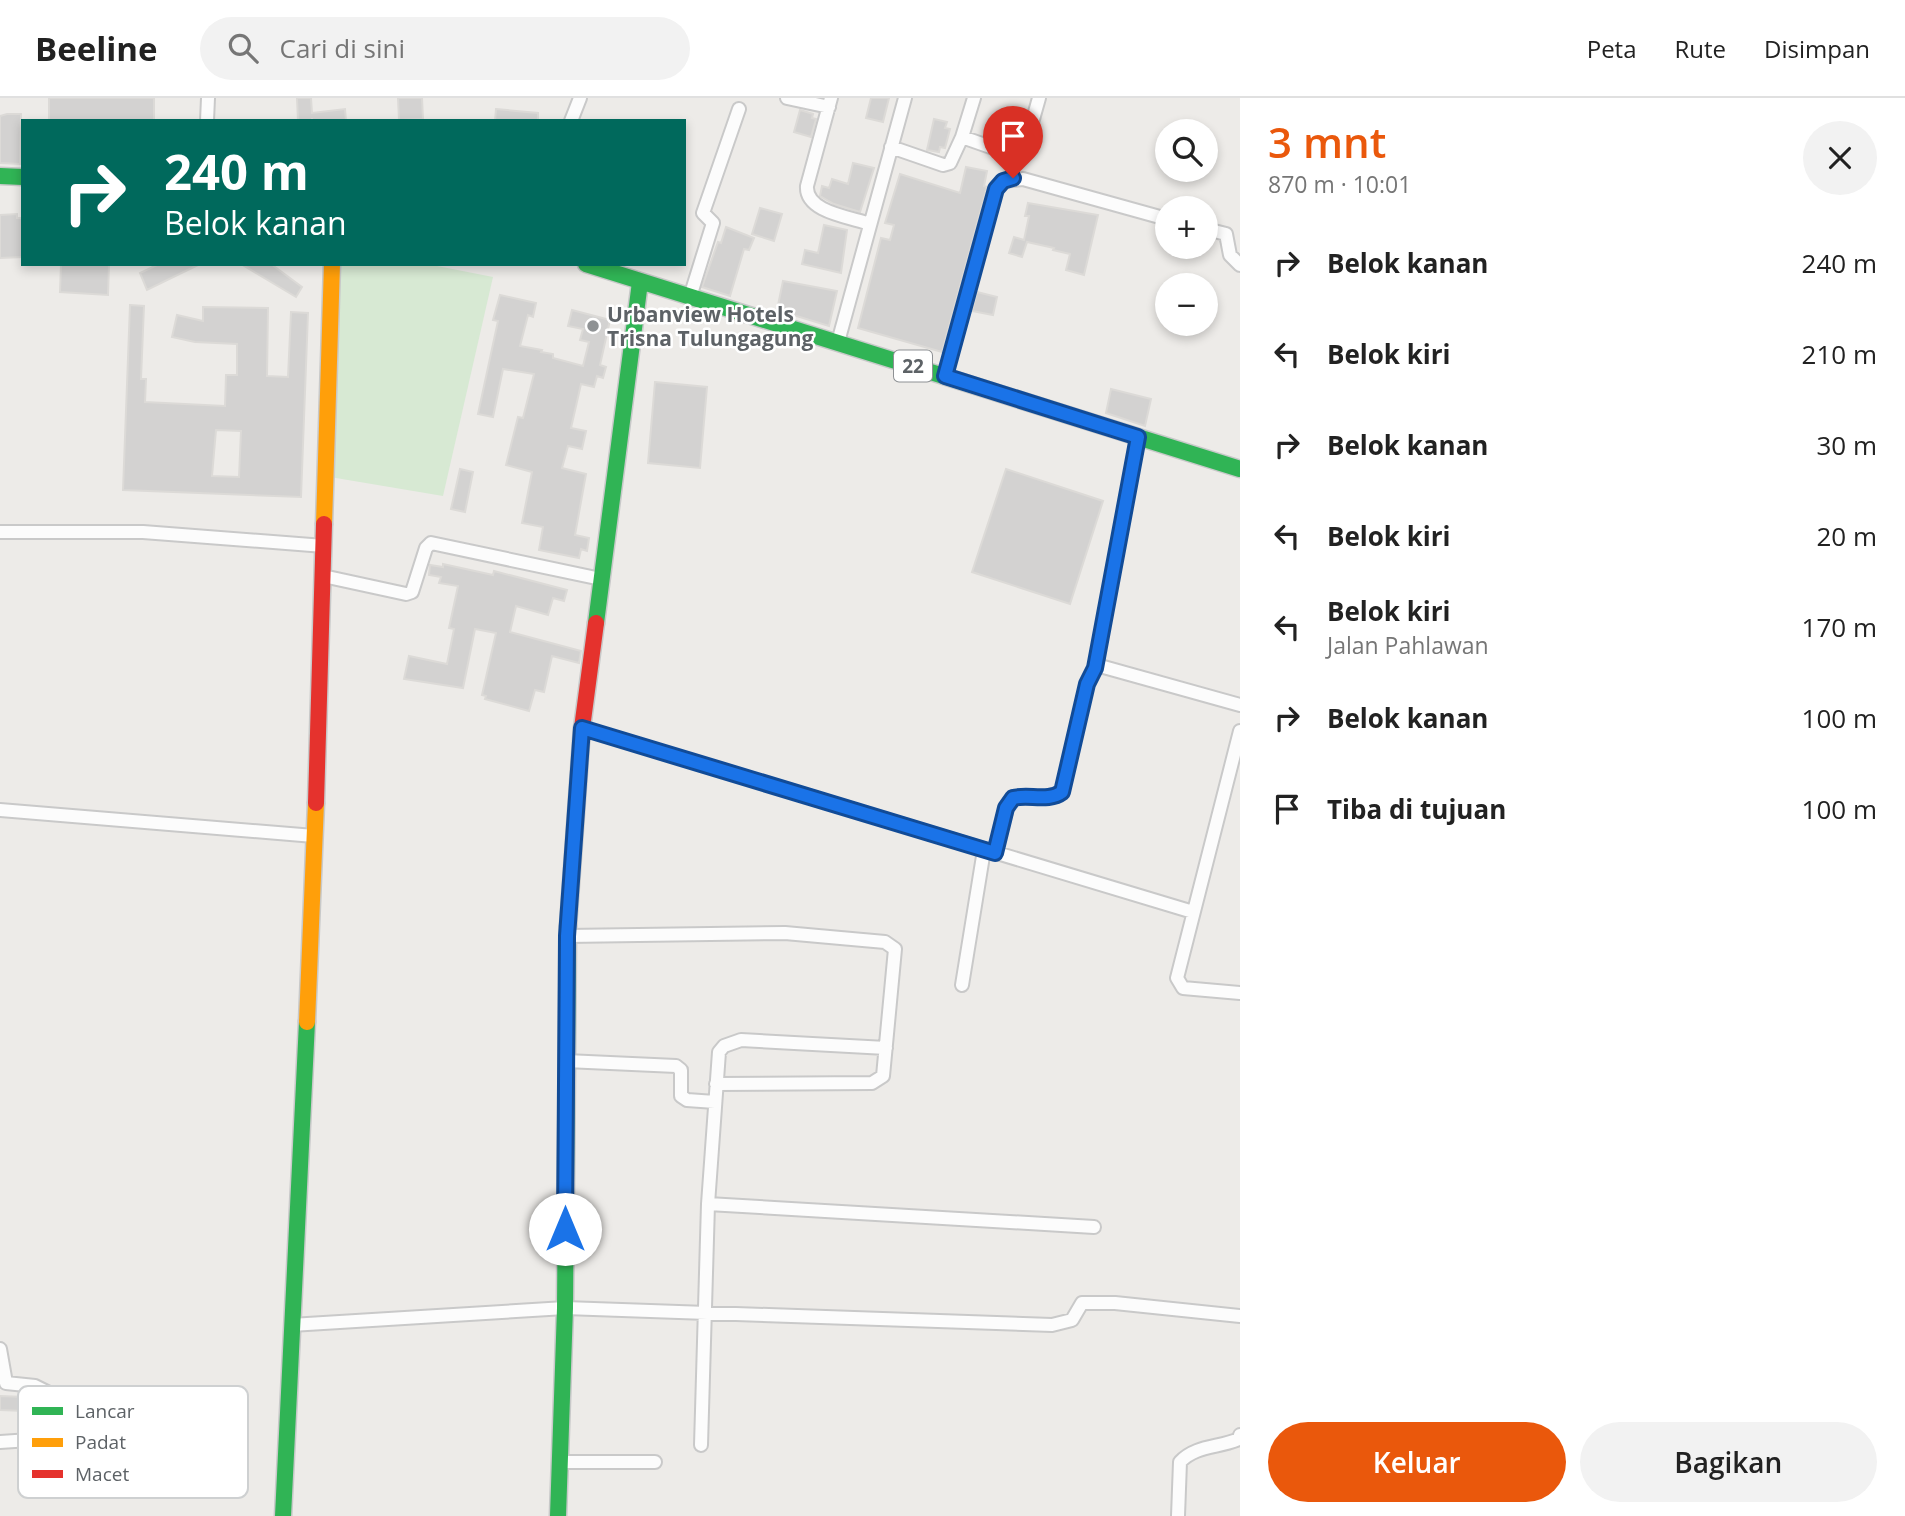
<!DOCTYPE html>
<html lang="id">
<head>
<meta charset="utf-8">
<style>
	:root { --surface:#fff; --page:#f2f2f2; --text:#222; --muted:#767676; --line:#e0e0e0; --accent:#ea580c }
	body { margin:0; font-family:"Open Sans",sans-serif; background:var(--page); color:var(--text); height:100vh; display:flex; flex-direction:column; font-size:26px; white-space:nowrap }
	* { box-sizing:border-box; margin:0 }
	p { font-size:23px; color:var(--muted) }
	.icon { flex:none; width:38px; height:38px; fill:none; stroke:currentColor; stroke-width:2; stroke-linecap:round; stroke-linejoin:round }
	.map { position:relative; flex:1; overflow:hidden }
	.details { display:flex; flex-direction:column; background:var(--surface); width:665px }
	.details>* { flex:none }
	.hud { position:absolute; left:21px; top:21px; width:665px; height:147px; border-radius:0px; box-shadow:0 4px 10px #0003; background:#00695c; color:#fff; overflow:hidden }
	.fabs { position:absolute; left:1155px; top:21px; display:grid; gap:14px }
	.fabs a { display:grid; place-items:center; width:63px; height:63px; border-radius:50%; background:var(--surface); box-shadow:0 4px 10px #0003; font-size:35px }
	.pin { position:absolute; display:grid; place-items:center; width:60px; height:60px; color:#fff; margin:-72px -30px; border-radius:50% 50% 50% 0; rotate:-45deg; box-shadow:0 0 7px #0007 }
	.pin .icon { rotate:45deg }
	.me { position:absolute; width:77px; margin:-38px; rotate:0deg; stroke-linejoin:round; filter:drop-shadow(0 0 5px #0008) }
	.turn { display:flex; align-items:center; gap:24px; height:147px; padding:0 28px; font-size:32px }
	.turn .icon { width:91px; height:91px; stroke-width:2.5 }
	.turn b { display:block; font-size:49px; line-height:60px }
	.round { display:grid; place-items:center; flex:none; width:74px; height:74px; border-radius:37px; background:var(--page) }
	.head { display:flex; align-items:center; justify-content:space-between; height:119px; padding:0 28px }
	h1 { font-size:42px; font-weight:600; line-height:52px; color:var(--accent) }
	.button { display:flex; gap:14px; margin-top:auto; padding:14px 28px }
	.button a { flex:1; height:80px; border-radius:42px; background:var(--accent); color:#fff; font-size:28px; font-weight:600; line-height:80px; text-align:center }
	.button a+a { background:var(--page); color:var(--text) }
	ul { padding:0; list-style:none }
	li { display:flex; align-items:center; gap:21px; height:91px; padding:0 28px }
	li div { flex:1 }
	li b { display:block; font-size:26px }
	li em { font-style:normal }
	header { display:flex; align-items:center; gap:42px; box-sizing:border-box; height:98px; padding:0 35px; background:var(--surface); border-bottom:2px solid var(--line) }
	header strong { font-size:33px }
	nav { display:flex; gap:38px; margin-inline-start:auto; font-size:24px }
	.search { width:490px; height:63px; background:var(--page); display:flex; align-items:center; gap:18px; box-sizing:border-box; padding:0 24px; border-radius:38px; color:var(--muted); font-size:26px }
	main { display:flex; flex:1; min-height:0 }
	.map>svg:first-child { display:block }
</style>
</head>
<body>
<header>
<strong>Beeline</strong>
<div class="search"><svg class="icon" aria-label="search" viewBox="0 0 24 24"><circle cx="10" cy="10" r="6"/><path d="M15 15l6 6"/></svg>Cari di sini</div>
<nav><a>Peta</a><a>Rute</a><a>Disimpan</a></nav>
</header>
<main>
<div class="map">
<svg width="1240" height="1418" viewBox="0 0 1240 1418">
	<rect width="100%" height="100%" fill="#edebe8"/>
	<path fill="#d7e9d3" d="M 339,166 L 427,166 L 493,179 L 443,398 L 330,379 Z"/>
	<path fill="#d3d2d1" stroke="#dcdad7" stroke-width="2" fill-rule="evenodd" d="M 49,0 L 154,0 L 154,23 L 49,23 Z
		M 297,0 L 311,0 L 312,15 L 345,11 L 346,23 L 312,23 L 312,20 L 312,23 L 298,23 Z
		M 398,0 L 422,0 L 423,21 L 399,22 Z
		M 871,0 L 889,0 L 883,24 L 866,20 Z
		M 496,11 L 538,15 L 538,23 L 495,23 Z
		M 800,12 L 813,16 L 812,20 L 816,21 L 811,39 L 794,34 Z
		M 7,16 L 21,16 L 20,66 L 0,65 L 0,18 Z
		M 934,21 L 947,24 L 945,30 L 950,31 L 945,50 L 940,49 L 939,54 L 927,52 Z
		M 853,65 L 874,70 L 860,114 L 834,106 L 820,98 L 822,88 L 829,90 L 832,81 L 848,86 Z
		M 966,69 L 987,73 L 984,88 L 987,89 L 942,254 L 858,230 L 881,140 L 890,142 L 894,127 L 885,125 L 900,76 L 960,95 Z
		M 1028,105 L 1098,117 L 1084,177 L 1066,172 L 1070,156 L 1053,152 L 1054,150 L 1027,144 L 1022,159 L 1009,155 L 1014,139 L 1024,142 L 1029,118 L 1025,118 Z
		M 760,110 L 782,116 L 774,143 L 752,136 Z
		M 17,116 L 17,120 L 23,120 L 23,159 L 0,160 L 0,117 Z
		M 824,127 L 847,132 L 841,175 L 802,166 L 805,152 L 818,155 Z
		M 726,129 L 754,140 L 749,152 L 744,151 L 730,198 L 702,189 L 718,144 L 721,145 Z
		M 61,166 L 109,166 L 108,197 L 60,194 Z
		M 159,166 L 200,166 L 147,192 L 140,175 Z
		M 241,166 L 271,166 L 302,189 L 296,199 Z
		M 783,183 L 837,193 L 829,228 L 777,212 Z
		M 977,194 L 997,199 L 993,217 L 972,213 Z
		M 500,197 L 536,205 L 533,219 L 528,217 L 520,248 L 542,252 L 541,254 L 553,256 L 553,260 L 583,268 L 589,244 L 580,242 L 583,231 L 568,228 L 572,212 L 610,222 L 600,267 L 606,269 L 603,280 L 597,278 L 594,289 L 581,286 L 571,330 L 586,333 L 582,351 L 568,348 L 562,370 L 586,376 L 575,437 L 589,440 L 587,453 L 581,451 L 579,460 L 539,452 L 543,429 L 522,425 L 532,374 L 506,367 L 518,319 L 523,320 L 534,276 L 503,271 L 493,319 L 478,316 L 498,223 L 493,222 Z
		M 130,207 L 144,208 L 141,281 L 146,281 L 145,304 L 225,308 L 226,277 L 237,277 L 237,246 L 195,244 L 172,239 L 177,217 L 203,223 L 203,209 L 268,210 L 267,278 L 288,279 L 291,214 L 308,215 L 301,399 L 123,392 ZM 216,332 L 241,333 L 239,379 L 212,378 Z
		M 655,284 L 707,289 L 700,370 L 648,365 Z
		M 1111,291 L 1151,301 L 1145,328 L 1106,315 Z
		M 460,371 L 473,374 L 465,414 L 451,411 Z
		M 1006,371 L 1103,403 L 1070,506 L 972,474 Z
		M 443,466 L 493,477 L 494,473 L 567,492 L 564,503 L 553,500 L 548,517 L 516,508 L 510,534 L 581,553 L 579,565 L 552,558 L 544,594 L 535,592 L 529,613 L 485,601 L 486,598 L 482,597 L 496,535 L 475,531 L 463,590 L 404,581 L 409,558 L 447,566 L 454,531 L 449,530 L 458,488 L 439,485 L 441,479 L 429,477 L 430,467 L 443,469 Z
		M 0,1298 L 25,1299 L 24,1313 L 0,1312 Z"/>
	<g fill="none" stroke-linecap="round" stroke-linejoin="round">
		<g stroke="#c9c9c9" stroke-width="16">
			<path id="street" d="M 787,0 L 829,9
				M 831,0 L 807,88 C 805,114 850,119 870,126
				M 207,23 L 208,0
				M 571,23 L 580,0
				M 962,39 L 1022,60 L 1039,0
				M 891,49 L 943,67 L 950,65 L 962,39 L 974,0
				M 1206,131 L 1226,136 L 1230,157 L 1240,167
				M 690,199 L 713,125 L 703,115 L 739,11
				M 838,244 L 905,0
				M 945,278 L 996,91 L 1003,83 L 1023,81 L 1167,121
				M 0,434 L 143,434 L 324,448
				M 323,478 L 406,496 L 412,494 L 426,450 L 431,445 L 601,481
				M 1095,570 L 1138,339
				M 582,630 L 1193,814
				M 1240,633 L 1177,880 L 1183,890 L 1240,895
				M 0,712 L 314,738
				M 995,755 L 1007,710 L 1013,700 C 1028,696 1049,704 1062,694 L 1087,586 L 1095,570 L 1100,568 L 1240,607
				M 567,838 L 785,835 L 885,844 L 895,851 L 883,978 L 872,985 L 716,986
				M 962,887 L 984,752
				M 566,963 L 676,968 L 681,972 L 681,998 L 687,1002 L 715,1004
				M 708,1106 L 1094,1129
				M 291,1227 L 565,1210 L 1052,1227 L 1072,1222 L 1082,1205 L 1115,1205 L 1240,1218
				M 0,1251 L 6,1285 L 35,1288 L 59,1300 L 167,1299
				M 0,1344 L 45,1341
				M 701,1347 L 708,1106 L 719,954 L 724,948 L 741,942 L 886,950
				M 560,1364 L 655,1364
				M 1178,1418 L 1180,1364 C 1196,1347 1219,1350 1239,1341 L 1240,1337"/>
		</g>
		<g stroke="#c8c9c9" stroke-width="19">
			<path id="fast" d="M 0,78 L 23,79
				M 586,166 L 1240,371
				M 596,525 L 640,184
				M 283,1418 L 307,924
				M 558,1418 L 565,1210 L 568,828"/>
		</g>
		<g stroke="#c8c9c9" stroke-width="19">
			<path id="slow" d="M 324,426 L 332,166
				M 307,924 L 316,705"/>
		</g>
		<g stroke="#c8c9c9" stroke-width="19">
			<path id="jam" d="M 316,705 L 324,426
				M 568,828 L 582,630 L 596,525"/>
		</g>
		<use href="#street" stroke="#fcfcfc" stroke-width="12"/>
		<use href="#fast" stroke="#30b455" stroke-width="16"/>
		<use href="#slow" stroke="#ff9f0a" stroke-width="16"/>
		<use href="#jam" stroke="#e5322d" stroke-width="16"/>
	</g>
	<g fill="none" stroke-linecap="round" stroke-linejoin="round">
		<g stroke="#114b97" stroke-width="18">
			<path id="route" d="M 565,1131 L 567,838 L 582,630 L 995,755 L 1006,710 L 1013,700 C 1028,696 1049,704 1062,694 L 1087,586 L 1095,570 L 1138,339 L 945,278 L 996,91 L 1003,83 L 1013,80"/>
		</g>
		<use href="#route" stroke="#1a73e8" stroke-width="12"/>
	</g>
	<circle fill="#8f9294" stroke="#fff" stroke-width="2.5" cx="593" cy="228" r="7"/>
	<g text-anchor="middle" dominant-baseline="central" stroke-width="5" stroke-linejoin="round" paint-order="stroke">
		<rect fill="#fff" stroke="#8e9194" stroke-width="2" x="894" y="252.5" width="38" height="31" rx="5"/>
		<g font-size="19" font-weight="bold" fill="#5d6266">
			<text x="913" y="268">22</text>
		</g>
		<g font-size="21" font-weight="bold" fill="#5d6266" stroke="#fff" text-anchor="start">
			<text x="607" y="216">Urbanview Hotels<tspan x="607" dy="24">Trisna Tulungagung</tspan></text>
		</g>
	</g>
	<rect x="18" y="1288" width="230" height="112" rx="10" fill="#fff" stroke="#ced0d1" stroke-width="2"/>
	<rect x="32" y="1309" width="31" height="8" fill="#30b455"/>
	<rect x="32" y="1340" width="31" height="9" fill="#ff9f0a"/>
	<rect x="32" y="1372" width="31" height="8" fill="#e5322d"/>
	<g font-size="19" fill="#5d6266">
		<text x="75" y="1320">Lancar</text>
		<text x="75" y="1351">Padat</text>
		<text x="75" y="1383">Macet</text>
	</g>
</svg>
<div class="fabs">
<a><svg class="icon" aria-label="search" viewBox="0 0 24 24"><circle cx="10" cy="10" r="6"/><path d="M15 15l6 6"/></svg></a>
<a>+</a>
<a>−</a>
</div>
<div class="pin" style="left:1013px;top:80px;background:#d93025"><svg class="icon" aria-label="arrive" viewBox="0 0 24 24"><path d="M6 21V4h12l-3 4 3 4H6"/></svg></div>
<svg class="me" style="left:565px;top:1131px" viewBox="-20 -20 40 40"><circle r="19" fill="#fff"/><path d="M0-13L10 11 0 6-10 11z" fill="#1a73e8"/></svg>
<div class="hud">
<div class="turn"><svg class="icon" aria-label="right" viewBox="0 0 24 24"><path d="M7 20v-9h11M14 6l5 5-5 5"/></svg><div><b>240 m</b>Belok kanan</div></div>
</div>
</div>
<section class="details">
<div class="head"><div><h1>3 mnt</h1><p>870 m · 10:01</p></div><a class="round"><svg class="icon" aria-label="close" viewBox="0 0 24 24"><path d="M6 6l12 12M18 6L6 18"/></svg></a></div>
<ul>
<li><svg class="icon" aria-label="right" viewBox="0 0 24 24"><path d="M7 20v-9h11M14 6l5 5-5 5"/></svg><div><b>Belok kanan</b></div><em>240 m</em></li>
<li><svg class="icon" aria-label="left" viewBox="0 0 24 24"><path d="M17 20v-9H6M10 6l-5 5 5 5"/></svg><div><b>Belok kiri</b></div><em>210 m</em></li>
<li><svg class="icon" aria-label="right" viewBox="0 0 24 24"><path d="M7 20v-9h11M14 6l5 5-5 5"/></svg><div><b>Belok kanan</b></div><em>30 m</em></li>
<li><svg class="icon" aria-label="left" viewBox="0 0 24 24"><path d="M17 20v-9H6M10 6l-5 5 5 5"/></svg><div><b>Belok kiri</b></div><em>20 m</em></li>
<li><svg class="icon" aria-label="left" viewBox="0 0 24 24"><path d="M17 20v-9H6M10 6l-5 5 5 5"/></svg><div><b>Belok kiri</b><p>Jalan Pahlawan</p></div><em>170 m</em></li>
<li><svg class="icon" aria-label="right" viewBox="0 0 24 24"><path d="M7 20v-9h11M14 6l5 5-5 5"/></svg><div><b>Belok kanan</b></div><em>100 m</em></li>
<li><svg class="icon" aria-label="arrive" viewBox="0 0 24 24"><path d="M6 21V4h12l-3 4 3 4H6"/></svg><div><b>Tiba di tujuan</b></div><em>100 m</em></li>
</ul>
<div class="button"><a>Keluar</a><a>Bagikan</a></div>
</section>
</main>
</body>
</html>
